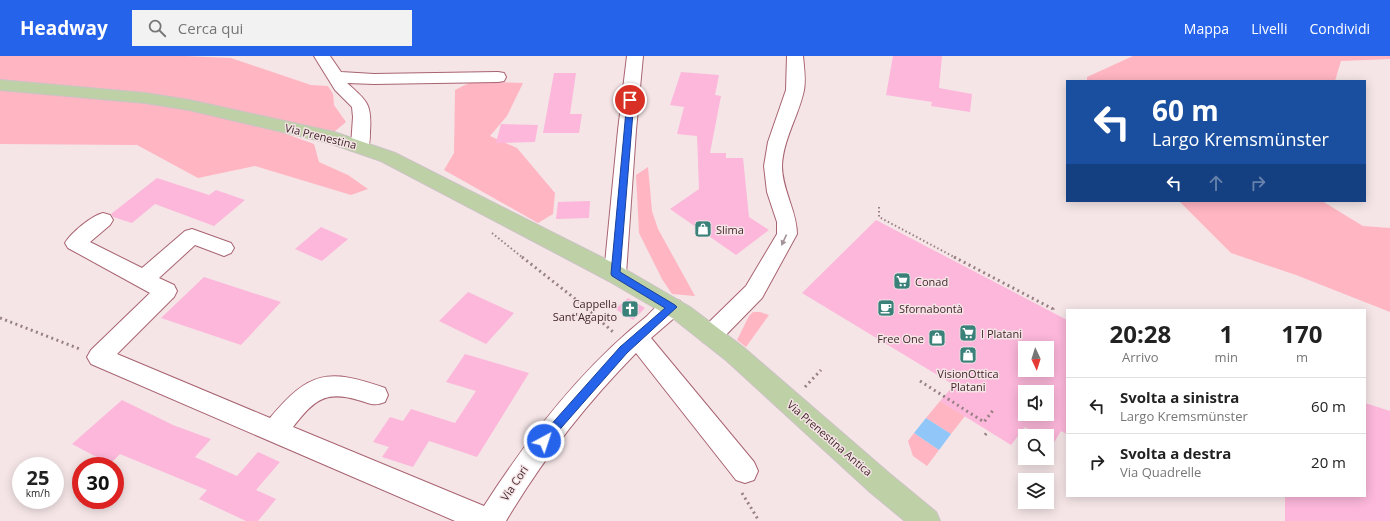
<!DOCTYPE html>
<html lang="it">
<head>
<meta charset="utf-8">
<style>
	:root { --surface:#fff; --page:#f2f2f2; --text:#222; --muted:#767676; --line:#e0e0e0; --accent:#2563eb }
	body { margin:0; font-family:"Open Sans",sans-serif; background:var(--page); color:var(--text); height:100vh; display:flex; flex-direction:column; font-size:15px; white-space:nowrap }
	* { box-sizing:border-box; margin:0 }
	p { font-size:13px; color:var(--muted) }
	.icon { flex:none; width:22px; height:22px; fill:none; stroke:currentColor; stroke-width:2; stroke-linecap:round; stroke-linejoin:round }
	.map { position:relative; flex:1; overflow:hidden }
	.sheet { position:absolute; left:1066px; top:253px; width:300px; height:188px; display:flex; flex-direction:column; background:var(--surface); border-radius:0px; box-shadow:0 2px 10px #0003 }
	.sheet>* { flex:none }
	.top-card { position:absolute; left:1066px; top:24px; width:300px; height:122px; border-radius:0px; box-shadow:0 2px 10px #0003; background:#1a4fa0; color:#fff; overflow:hidden }
	.needle { width:26px; rotate:176deg }
	.tools { position:absolute; left:1018px; top:285px; display:grid; gap:8px }
	.tools a { display:grid; place-items:center; width:36px; height:36px; border-radius:0px; background:var(--surface); box-shadow:0 2px 10px #0003; font-size:20px }
	.speed { position:absolute; left:12px; top:401px; display:flex; gap:8px; font-size:20px; font-weight:700; text-align:center }
	.speed>* { display:grid; place-content:center; width:52px; height:52px; border-radius:50%; background:var(--surface); box-shadow:0 2px 10px #0003; line-height:1 }
	.speed small { font-size:10px; font-weight:400 }
	.speed .limit { border:6px solid #d22; background:#fff; color:#111 }
	.pin { position:absolute; display:grid; place-items:center; width:34px; height:34px; color:#fff; margin:-17px; border:2px solid #fff; border-radius:50%; box-shadow:0 1px 4px #0007 }
	.me { position:absolute; width:44px; margin:-22px; rotate:40deg; stroke-linejoin:round; filter:drop-shadow(0 0 3px #0008) }
	.turn { display:flex; align-items:center; gap:14px; height:84px; padding:0 20px; font-size:18px }
	.turn .icon { width:52px; height:52px; stroke-width:2.5 }
	.turn b { display:block; font-size:28px; line-height:34px }
	.lanes { display:flex; align-items:center; height:38px; padding:0 20px; background:#0003; justify-content:center; gap:20px; direction:ltr }
	.lanes .off { opacity:.35 }
	.eta { display:flex; justify-content:space-evenly; align-items:center; height:68px; text-align:center }
	.eta b { font-size:24px; font-weight:700; line-height:28px }
	ul { padding:0; list-style:none }
	li { display:flex; align-items:center; gap:12px; height:56px; padding:0 20px; border-top:1px solid var(--line) }
	li div { flex:1 }
	li b { display:block; font-size:15px }
	li em { font-style:normal }
	header { display:flex; align-items:center; gap:24px; box-sizing:border-box; height:56px; padding:0 20px; background:var(--accent); color:#fff }
	header strong { font-size:19px }
	nav { display:flex; gap:22px; margin-inline-start:auto; font-size:14px }
	.search { width:280px; height:36px; background:var(--page); display:flex; align-items:center; gap:10px; box-sizing:border-box; padding:0 14px; border-radius:0px; color:var(--muted); font-size:15px }
	.map>svg:first-child { display:block }
</style>
</head>
<body>
<header>
<strong>Headway</strong>
<div class="search"><svg class="icon" aria-label="search" viewBox="0 0 24 24"><circle cx="10" cy="10" r="6"/><path d="M15 15l6 6"/></svg>Cerca qui</div>
<nav><a>Mappa</a><a>Livelli</a><a>Condividi</a></nav>
</header>
<div class="map">
<svg width="1390" height="465" viewBox="0 0 1390 465">
	<rect width="100%" height="100%" fill="#f5e5e7"/>
	<path fill="#ffb5c2" d="M 0,0 L 184,0 L 231,2 L 311,29 L 328,30 L 333,38 L 334,49 L 346,66 L 334,76 L 192,45 L 0,26 Z
		M 1133,0 L 1390,0 L 1390,3 L 1341,5 L 1335,25 L 1087,25 L 1087,21 Z
		M 473,25 L 523,27 L 507,60 L 490,80 L 517,92 L 555,137 L 553,158 L 538,167 L 444,114 L 454,97 L 455,34 Z
		M 0,32 L 159,48 L 267,71 L 314,88 L 319,106 L 348,119 L 368,133 L 351,139 L 255,110 L 198,122 L 137,89 L 0,88 Z
		M 648,111 L 652,155 L 658,173 L 695,240 L 672,238 L 662,223 L 639,177 L 636,119 Z
		M 1179,145 L 1322,145 L 1363,170 L 1390,172 L 1390,256 L 1296,219 L 1231,197 Z
		M 753,256 L 760,256 L 769,259 L 746,291 L 737,284 L 749,260 Z
		M 940,345 L 965,360 L 951,378 L 926,362 Z
		M 914,377 L 939,394 L 927,410 L 913,400 L 908,385 Z"/>
	<path fill="#91c6f8" d="M 926,362 L 951,378 L 939,394 L 914,377 Z"/>
	<path fill="#fcb7da" fill-rule="evenodd" d="M 893,0 L 942,0 L 939,32 L 972,38 L 970,56 L 931,50 L 932,46 L 886,39 Z
		M 681,16 L 719,19 L 715,39 L 721,40 L 710,97 L 726,97 L 726,102 L 743,102 L 749,161 L 769,174 L 736,199 L 670,153 L 699,133 L 697,80 L 677,78 L 684,51 L 670,49 Z
		M 554,17 L 576,17 L 570,58 L 582,58 L 579,77 L 543,77 Z
		M 501,68 L 538,69 L 535,86 L 496,87 Z
		M 157,122 L 209,139 L 216,134 L 245,144 L 214,170 L 155,148 L 132,167 L 113,161 L 111,158 Z
		M 590,145 L 589,162 L 556,163 L 558,146 Z
		M 876,164 L 1067,264 L 1067,378 L 1061,375 L 1053,388 L 1047,384 L 1047,380 L 1040,380 L 1025,371 L 1011,389 L 940,345 L 954,329 L 802,237 ZM 1025,292 L 1047,292 L 1047,314 L 1025,314 ZM 1025,336 L 1047,336 L 1047,358 L 1025,358 Z
		M 321,171 L 348,183 L 322,205 L 295,193 Z
		M 204,221 L 281,246 L 241,289 L 161,262 Z
		M 468,236 L 514,257 L 486,288 L 439,265 Z
		M 628,242 L 645,252 L 633,264 L 615,253 Z
		M 465,298 L 529,317 L 477,401 L 429,385 L 413,411 L 382,401 L 389,391 L 373,386 L 390,361 L 403,365 L 411,353 L 455,367 L 476,335 L 446,326 Z
		M 122,344 L 173,369 L 211,383 L 195,401 L 237,420 L 258,396 L 280,406 L 256,434 L 276,443 L 258,465 L 246,465 L 199,443 L 207,434 L 120,398 L 110,408 L 72,388 Z
		M 1365,347 L 1390,355 L 1390,465 L 1285,465 L 1285,440 L 1365,440 Z"/>
	<g fill="none" stroke-linecap="round" stroke-linejoin="round">
		<g stroke="#a86371" stroke-width="2">
			<path id="minor" d="M 314,0 L 330,0 L 341,16 L 374,18 L 498,16 L 504,17 L 506,21 L 504,25 L 498,26 L 374,28 L 347,27 C 367,45 372,47 370,76 C 370,82 370,88 367,94 L 360,96 L 353,94 L 351,90 L 353,61 L 352,51 L 335,34 Z
				M 627,0 L 643,0 L 636,74 L 626,218 L 623,224 L 615,226 L 607,224 L 604,218 L 618,74 Z
				M 787,0 L 803,0 C 804,11 806,23 804,34 C 799,59 783,83 782,110 C 782,134 797,155 797,178 L 762,242 L 719,286 L 711,288 L 703,286 L 699,279 L 703,272 L 746,230 L 777,178 L 777,166 L 767,136 L 764,110 L 768,86 L 786,34 Z
				M 103,157 L 110,159 L 113,164 L 110,169 L 90,186 L 142,212 L 185,175 L 192,173 L 231,187 L 234,192 L 231,197 L 224,200 L 195,189 L 159,222 L 174,229 L 177,235 L 174,241 L 117,298 L 270,362 C 309,315 328,312 385,332 L 388,339 L 385,346 C 373,351 370,347 358,344 C 324,334 314,345 293,371 L 484,450 C 529,380 582,312 647,260 C 653,254 662,243 671,243 C 674,242 677,244 680,245 L 683,251 L 680,257 L 651,282 L 754,406 L 758,415 L 754,424 L 745,427 L 736,424 L 636,297 C 586,348 542,404 506,465 L 455,465 L 91,308 L 87,301 L 91,294 L 150,237 L 68,192 L 65,187 C 71,177 91,160 103,157 Z"/>
		</g>
		<g stroke="#cbc3c4" stroke-width="2">
			<path id="major" d="M 0,24 L 145,37 L 189,44 L 334,76 L 395,97 L 623,212 L 690,251 L 743,291 L 890,418 L 936,456 L 940,465 L 905,465 L 870,436 L 727,305 L 674,263 L 607,224 L 381,105 L 329,87 L 189,54 L 145,47 L 0,34 Z"/>
		</g>
		<path stroke="#988185" stroke-width="2" stroke-dasharray="1.5 2.5" stroke-linecap="butt" d="M 879,151 L 879,161 L 956,202
			M 492,177 L 523,202"/>
		<path stroke="#988185" stroke-width="3" stroke-dasharray="2 3.5" stroke-linecap="butt" d="M 522,201 L 583,249 L 613,276
			M 954,201 L 1053,253 L 1051,256
			M 0,262 L 80,293
			M 920,325 L 984,366 L 994,353
			M 805,331 L 821,314
			M 985,379 L 988,375
			M 742,437 L 759,465"/>
		<use href="#minor" fill="#fff" fill-rule="evenodd"/>
		<use href="#major" fill="#bed0a6" fill-rule="evenodd"/>
	</g>
	<defs><path id="oneway-solid" d="M-6-.8H1V-3.2L6.5 0L1 3.2V.8H-6Z"/></defs>
	<use fill="#a29396" href="#oneway-solid" transform="translate(784 184) rotate(115)"/>
	<path fill="#2563eb" stroke="#184099" d="M 630,42 L 634,44 L 620,216 L 675,249 L 677,251 L 627,297 L 547,388 L 544,390 L 540,388 L 538,385 L 540,381 L 620,291 L 665,252 L 612,220 L 611,218 L 627,44 Z"/>
	<defs>
		<g id="shop-square" transform="scale(0.9)"><rect x="-9" y="-9" width="18" height="18" rx="4" fill="#3a817a" stroke="#f5e5e7"/><path d="M-5-2.5h2.3a2.7 3.5 0 0 1 5.4 0H5L5.5 6h-11ZM-1.5-2.5h3a1.5 2.3 0 0 0-3 0Z" fill="#fff"/></g>
		<g id="supermarket-square" transform="scale(0.9)"><rect x="-9" y="-9" width="18" height="18" rx="4" fill="#3a817a" stroke="#f5e5e7"/><path d="M-6-5.5h2.5l.6 2H6L4.5 2H-2.5L-4.4-4H-6ZM-1.5 3.2a1.3 1.3 0 1 0 .1 0ZM3 3.2a1.3 1.3 0 1 0 .1 0Z" fill="#fff"/></g>
		<g id="cafe-square" transform="scale(0.9)"><rect x="-9" y="-9" width="18" height="18" rx="4" fill="#3a817a" stroke="#f5e5e7"/><path d="M-5.5-4.5H6V0H3Q3 3.5 0 3.5H-2.5Q-5.5 3.5-5.5 0ZM3-3.2v2h1.7v-2ZM-6 4.5H4V6H-6Z" fill="#fff"/></g>
		<g id="church-square" transform="scale(0.9)"><rect x="-9" y="-9" width="18" height="18" rx="4" fill="#3a817a" stroke="#f5e5e7"/><path d="M-1.2-6h2.4v3.5h3.3v2.4h-3.3V6h-2.4V-.1h-3.3v-2.4h3.3Z" fill="#fff"/></g>
	</defs>
	<g fill-rule="evenodd">
		<use href="#shop-square" x="703" y="173"/>
		<use href="#supermarket-square" x="902" y="225"/>
		<use href="#cafe-square" x="886" y="252"/>
		<use href="#church-square" x="630" y="253"/>
		<use href="#supermarket-square" x="968" y="277"/>
		<use href="#shop-square" x="937" y="282"/>
		<use href="#shop-square" x="968" y="299"/>
	</g>
	<g text-anchor="middle" dominant-baseline="central" stroke-width="3" stroke-linejoin="round" paint-order="stroke">
		<g font-size="11" fill="#44272c" stroke="#f5e5e7">
			<text transform="translate(321 80) rotate(14)">Via Prenestina</text>
			<text transform="translate(830 382) rotate(41)">Via Prenestina Antica</text>
			<text transform="translate(514 427) rotate(-56)">Via Cori</text>
		</g>
		<g font-size="11" fill="#44272c" stroke="#f5e5e7" text-anchor="start">
			<text x="716" y="173">Slima</text>
			<text x="915" y="225">Conad</text>
			<text x="617" y="247" text-anchor="end">Cappella<tspan x="617" dy="13">Sant'Agapito</tspan></text>
			<text x="899" y="252">Sfornabontà</text>
			<text x="981" y="277">I Platani</text>
			<text x="924" y="282" text-anchor="end">Free One</text>
			<text x="968" y="317" text-anchor="middle">VisionOttica<tspan x="968" dy="13">Platani</tspan></text>
		</g>
	</g>
</svg>
<div class="tools">
<a><svg class="needle" viewBox="-14 -14 28 28"><path d="M0-13l5 13h-10z" fill="#e53935"/><path d="M0 13l5-13h-10z" fill="#767676"/></svg></a>
<a><svg class="icon" aria-label="sound" viewBox="0 0 24 24"><path d="M4 9h4l5-4v14l-5-4H4zM17 9q2 3 0 6"/></svg></a>
<a><svg class="icon" aria-label="search" viewBox="0 0 24 24"><circle cx="10" cy="10" r="6"/><path d="M15 15l6 6"/></svg></a>
<a><svg class="icon" aria-label="layers" viewBox="0 0 24 24"><path d="M12 4l9 5-9 5-9-5zM3 14l9 5 9-5"/></svg></a>
</div>
<div class="speed"><div>25<small>km/h</small></div><div class="limit">30</div></div>
<div class="pin" style="left:630px;top:44px;background:#d93025"><svg class="icon" aria-label="arrive" viewBox="0 0 24 24"><path d="M6 21V4h12l-3 4 3 4H6"/></svg></div>
<svg class="me" style="left:544px;top:385px" viewBox="-20 -20 40 40"><circle r="17" fill="#2563eb" stroke="#fff" stroke-width="3"/><path d="M0-11L8 9 0 5-8 9z" fill="#fff"/></svg>
<div class="top-card">
<div class="turn"><svg class="icon" aria-label="left" viewBox="0 0 24 24"><path d="M17 20v-9H6M10 6l-5 5 5 5"/></svg><div><b>60 m</b>Largo Kremsmünster</div></div>
<div class="lanes"><svg class="icon" aria-label="left" viewBox="0 0 24 24"><path d="M17 20v-9H6M10 6l-5 5 5 5"/></svg><svg class="icon off" aria-label="ahead" viewBox="0 0 24 24"><path d="M12 20V5M6 11l6-6 6 6"/></svg><svg class="icon off" aria-label="right" viewBox="0 0 24 24"><path d="M7 20v-9h11M14 6l5 5-5 5"/></svg></div>
</div>
<section class="sheet">
<div class="eta">
<div><b>20:28</b><p>Arrivo</p></div>
<div><b>1</b><p>min</p></div>
<div><b>170</b><p>m</p></div>
</div>
<ul>
<li><svg class="icon" aria-label="left" viewBox="0 0 24 24"><path d="M17 20v-9H6M10 6l-5 5 5 5"/></svg><div><b>Svolta a sinistra</b><p>Largo Kremsmünster</p></div><em>60 m</em></li>
<li><svg class="icon" aria-label="right" viewBox="0 0 24 24"><path d="M7 20v-9h11M14 6l5 5-5 5"/></svg><div><b>Svolta a destra</b><p>Via Quadrelle</p></div><em>20 m</em></li>
</ul>
</section>
</div>
</body>
</html>
